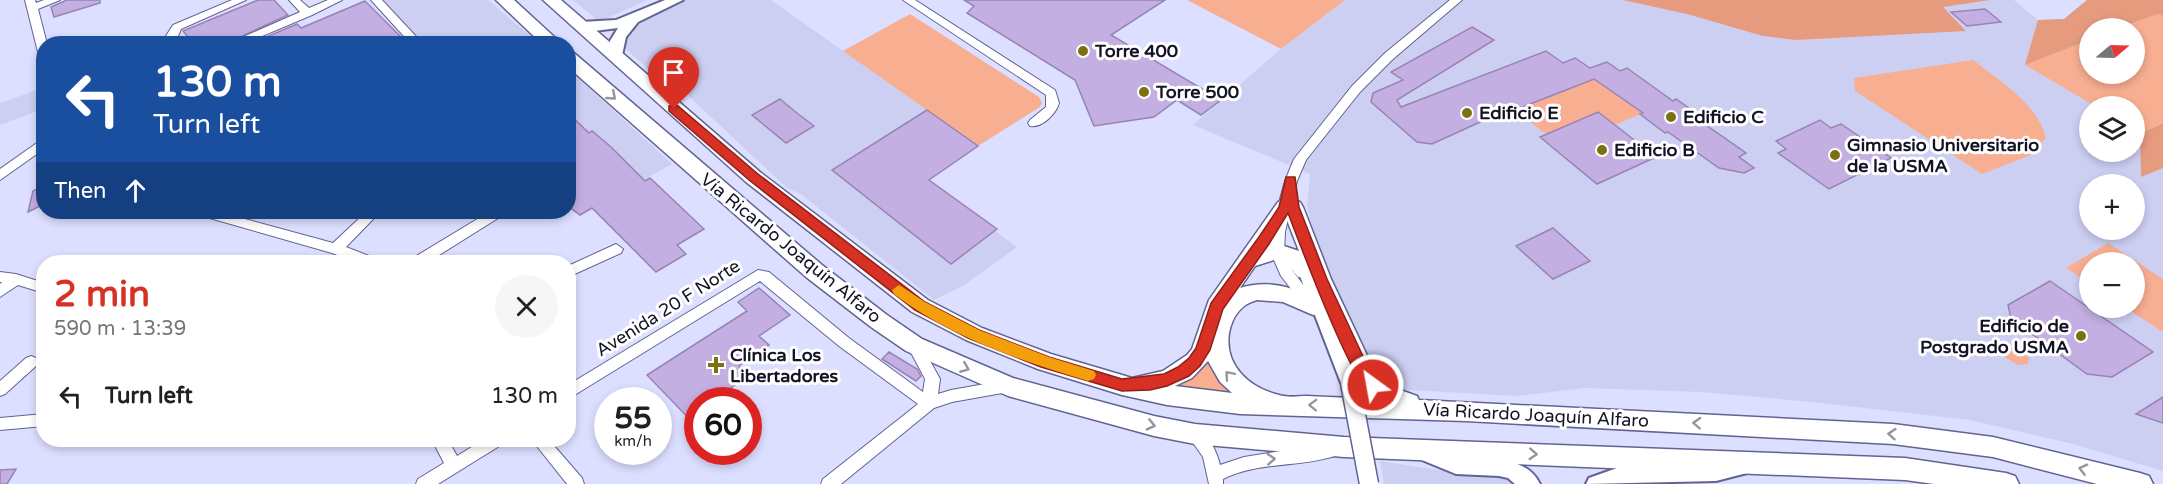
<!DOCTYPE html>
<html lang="en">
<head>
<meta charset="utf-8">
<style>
	:root { --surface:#fff; --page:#f6f6f6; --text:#202124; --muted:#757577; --accent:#d93025 }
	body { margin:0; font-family:"Varela Round",sans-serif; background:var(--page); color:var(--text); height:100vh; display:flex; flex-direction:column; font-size:22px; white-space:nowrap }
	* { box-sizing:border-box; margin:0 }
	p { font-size:20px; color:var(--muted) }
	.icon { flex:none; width:33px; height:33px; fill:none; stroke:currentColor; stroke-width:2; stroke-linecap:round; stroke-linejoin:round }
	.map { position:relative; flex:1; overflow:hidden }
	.side { position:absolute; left:36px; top:255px; width:540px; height:192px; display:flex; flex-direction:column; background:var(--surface); border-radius:24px; box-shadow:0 3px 9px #0003 }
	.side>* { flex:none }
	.guide { position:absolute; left:36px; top:36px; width:540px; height:183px; border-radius:24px; box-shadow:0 3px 9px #0003; background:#1a4fa0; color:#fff; overflow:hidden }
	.needle { width:39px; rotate:71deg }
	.tools { position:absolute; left:2079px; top:18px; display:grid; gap:12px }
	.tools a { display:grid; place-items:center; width:66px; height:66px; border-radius:50%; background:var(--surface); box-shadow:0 3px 9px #0003; font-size:30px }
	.speed { position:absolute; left:594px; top:387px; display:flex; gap:12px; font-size:30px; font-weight:700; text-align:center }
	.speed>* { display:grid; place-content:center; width:78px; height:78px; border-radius:50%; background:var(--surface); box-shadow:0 3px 9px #0003; line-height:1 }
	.speed small { font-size:15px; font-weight:400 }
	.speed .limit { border:9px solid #d22; background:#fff; color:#111 }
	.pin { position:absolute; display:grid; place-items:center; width:51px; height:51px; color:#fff; margin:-62px -26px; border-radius:50% 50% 50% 0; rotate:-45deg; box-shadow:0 0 6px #0007 }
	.pin .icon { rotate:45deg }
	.me { position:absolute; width:66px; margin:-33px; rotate:328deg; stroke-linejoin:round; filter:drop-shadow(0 0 4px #0008) }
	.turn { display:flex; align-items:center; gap:21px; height:126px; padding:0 18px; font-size:27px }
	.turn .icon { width:78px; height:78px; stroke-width:2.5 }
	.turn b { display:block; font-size:42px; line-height:51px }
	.then { display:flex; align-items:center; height:57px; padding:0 18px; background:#0003; gap:12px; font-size:22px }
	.round { display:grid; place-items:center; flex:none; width:63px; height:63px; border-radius:32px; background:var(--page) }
	.headline { display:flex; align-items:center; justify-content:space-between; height:102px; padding:0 18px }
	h1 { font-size:36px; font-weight:700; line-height:45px; color:var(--accent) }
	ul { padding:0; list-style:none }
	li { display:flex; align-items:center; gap:18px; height:78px; padding:0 18px }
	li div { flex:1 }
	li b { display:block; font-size:22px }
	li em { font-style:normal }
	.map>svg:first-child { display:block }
</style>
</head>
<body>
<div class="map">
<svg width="2163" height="484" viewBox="0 0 2163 484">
	<rect width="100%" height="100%" fill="#dcdfff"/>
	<path fill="#cdcff2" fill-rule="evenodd" d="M 376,0 L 488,0 L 534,39 L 531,44 L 418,43 Z
		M 573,0 L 647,0 L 603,20 L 596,19 Z
		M 682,0 L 771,0 L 978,146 L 929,180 L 998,229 L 995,231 L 1017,247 L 963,286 L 934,300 L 802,195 L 787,188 L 668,77 L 658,77 L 621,45 L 627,28 L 636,21 Z
		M 1345,0 L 2014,0 L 2038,20 L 2064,19 L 2087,0 L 2163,0 L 2163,471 L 2073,444 L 1970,420 L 1812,402 L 1701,392 L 1584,388 L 1517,396 L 1392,389 L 1371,365 L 1322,267 L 1307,207 L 1310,174 L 1193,125 L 1281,49 ZM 2090,28 L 2134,28 L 2134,74 L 2090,74 ZM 2090,106 L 2134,106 L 2134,152 L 2090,152 ZM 2090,184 L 2134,184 L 2134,230 L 2090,230 ZM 2090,262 L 2134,262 L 2134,308 L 2090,308 Z
		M 568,69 L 672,164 L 584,213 L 569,208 Z
		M 40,89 L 43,109 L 0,125 L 0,103 Z
		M 1380,461 L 1457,473 L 1505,477 L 1517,484 L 1384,484 Z"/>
	<path fill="#f8ae91" d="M 1187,0 L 1345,0 L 1281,49 Z
		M 910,14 L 1039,97 L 1042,103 L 1040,107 L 978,146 L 843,51 Z
		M 2158,14 L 2163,16 L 2163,123 L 2140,134 L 2135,131 L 2134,106 L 2095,106 L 2025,65 L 2089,40 L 2090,74 L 2134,74 L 2134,28 L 2119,28 Z
		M 1973,60 C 2001,82 2037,103 2046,138 L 2028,156 L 1982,174 L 1855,91 L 1854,78 Z
		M 1583,79 L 1597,80 L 1643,113 L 1615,125 L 1598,112 L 1546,134 L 1515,110 L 1583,83 Z
		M 2108,243 L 2163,279 L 2163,332 L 2126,308 L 2134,308 L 2134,262 L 2090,262 L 2089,283 L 2066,268 Z
		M 2007,347 L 2020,349 L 2029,358 L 2028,364 L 2018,365 L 2006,358 L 2002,350 Z
		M 1206,352 L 1216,376 L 1242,395 L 1163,387 Z"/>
	<path fill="#e69b7e" d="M 1623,0 L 1990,0 L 1943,7 L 1966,31 L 1796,40 L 1763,36 L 1687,14 Z
		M 2087,0 L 2163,0 L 2163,16 L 2158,14 L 2119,28 L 2090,28 L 2089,40 L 2025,65 L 2038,20 L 2064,19 Z
		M 2163,123 L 2163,168 L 2141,177 L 2140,134 Z"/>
	<path fill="#c3afe1" stroke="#9784b4" stroke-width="1.5" d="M 67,0 L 100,0 L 100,3 L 54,17 L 51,7 Z
		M 258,0 L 274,0 L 288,15 L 225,44 L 194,44 L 183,31 Z
		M 964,0 L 1165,0 L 1111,35 L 1221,100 L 1201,115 L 1177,100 L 1154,117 L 1094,126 L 1075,80 L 967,13 L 974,6 Z
		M 365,1 L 408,44 L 250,44 L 297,24 L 301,28 Z
		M 1985,9 L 2001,22 L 1967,26 L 1951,12 Z
		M 1472,27 L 1494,40 L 1397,100 L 1401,107 L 1546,51 L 1563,63 L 1575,58 L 1590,68 L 1607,62 L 1620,71 L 1627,68 L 1673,101 L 1676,99 L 1700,116 L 1696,118 L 1746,153 L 1739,157 L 1754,168 L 1744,173 L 1719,168 L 1668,132 L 1665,133 L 1640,114 L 1643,113 L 1594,79 L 1502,115 L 1500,113 L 1432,144 L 1417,142 L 1371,102 L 1373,93 L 1403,80 L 1391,72 Z
		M 780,99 L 798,114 L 814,126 L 786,143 L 752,115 Z
		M 927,110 L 978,146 L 929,180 L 997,229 L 951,264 L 832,170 Z
		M 1598,112 L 1615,125 L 1656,157 L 1597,184 L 1540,137 Z
		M 568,113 L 589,133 L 592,131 L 611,147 L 645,181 L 650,178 L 704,229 L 677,245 L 686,254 L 656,272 L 592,208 L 580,215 L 568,206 Z
		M 1820,120 L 1831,128 L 1841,124 L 1891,158 L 1829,189 L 1778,153 L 1786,149 L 1776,141 Z
		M 44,185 L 44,204 L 28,212 L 33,191 Z
		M 1553,228 L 1590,261 L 1553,279 L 1516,246 Z
		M 2050,281 L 2153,352 L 2112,377 L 2087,374 L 2011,319 L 2008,305 Z
		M 759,288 L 790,315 L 759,336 L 769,345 L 739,366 L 749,375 L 714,400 L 698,400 L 698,428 L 647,375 L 747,311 L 738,302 Z
		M 889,352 L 917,369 L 921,376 L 916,381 L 882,359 Z
		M 2163,397 L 2163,423 L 2136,414 Z
		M 16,469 L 7,484 L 0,484 L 0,470 Z"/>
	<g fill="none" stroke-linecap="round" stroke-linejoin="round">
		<g stroke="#626392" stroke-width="2">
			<path id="minor" d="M 25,0 L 35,0 L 36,3 L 44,0 L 60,0 L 38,9 L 47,44 L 44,44 L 44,55 L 38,52 Z
				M 232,0 L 246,0 L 181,29 L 178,36 L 184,44 L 172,44 L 166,36 L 173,25 Z
				M 289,0 L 300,0 L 309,8 L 328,0 L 342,0 L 312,15 L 243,44 L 227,44 L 300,12 Z
				M 371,0 L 382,0 L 423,44 L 411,44 Z
				M 903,0 L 915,0 L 1055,90 L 1059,103 C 1056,114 1042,128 1030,126 L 1028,123 L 1030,120 L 1046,107 L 1046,95 Z
				M 1450,0 L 1462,0 L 1393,59 L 1360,92 L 1306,160 L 1297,181 L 1285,232 L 1284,251 L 1292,270 L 1320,307 L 1318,311 L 1308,311 L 1281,276 L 1270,251 L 1271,232 L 1285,181 L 1294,159 L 1352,86 L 1385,53 Z
				M 44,138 L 44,149 L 0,180 L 0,169 Z
				M 198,212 L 219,212 L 333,243 L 366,212 L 380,212 L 346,247 L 374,258 L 376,262 L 356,262 L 332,253 L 199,215 Z
				M 489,212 L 505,212 L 503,215 L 428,262 L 411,262 L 413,258 Z
				M 616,244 L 623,249 L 621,253 L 568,277 L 568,266 Z
				M 758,270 L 769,272 L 849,338 L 923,392 L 925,379 L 907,345 L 909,341 L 914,339 L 919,341 L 940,379 L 938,394 L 951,390 L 1008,380 L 1013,382 L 1016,386 L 1013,390 L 1008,392 L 952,402 L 934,408 L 841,484 L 821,484 L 823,479 L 918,404 L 839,346 L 760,281 L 568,399 L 568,385 Z
				M 0,272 L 16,274 L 44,283 L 44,293 L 18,285 L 0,297 L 0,284 L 2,282 L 0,282 Z
				M 31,356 L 36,358 L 38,362 L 36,366 L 5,394 L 0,396 L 0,381 L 26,358 Z
				M 44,414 L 44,426 L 0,430 L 0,418 Z
				M 1195,427 C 1208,432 1217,452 1220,465 L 1244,457 L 1332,443 L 1338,445 L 1340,450 L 1338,455 C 1300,468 1259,461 1223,479 L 1223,484 L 1209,484 L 1203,457 L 1187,434 L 1189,429 Z
				M 432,440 L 448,440 L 457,456 L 483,440 L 503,440 L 501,445 L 438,484 L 416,484 L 418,479 L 444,463 Z
				M 532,440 L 549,440 L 582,478 L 584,484 L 567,484 Z"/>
		</g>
		<g stroke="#626392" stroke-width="4">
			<path id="tertiary" d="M 665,0 L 683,0 L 638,22 L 626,37 L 621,60 L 616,61 L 609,57 L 610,41 L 618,28 L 594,31 L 576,29 L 574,26 L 581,22 L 616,20 Z
				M 1306,265 L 1312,267 L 1314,271 L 1359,383 L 1356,388 L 1350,390 L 1344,388 L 1341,383 L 1298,271 L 1300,267 Z
				M 1424,444 C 1435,448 1447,456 1459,458 C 1486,462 1525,453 1540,484 L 1515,484 L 1508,478 L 1499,476 L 1456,474 L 1417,458 L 1414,452 L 1417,446 Z
				M 1740,459 L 1747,461 L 1750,467 L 1747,473 L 1716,481 L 1586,484 L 1589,478 L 1620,467 L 1716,465 Z"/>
		</g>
		<g stroke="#626392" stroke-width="3">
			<path id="primary" d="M 496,0 L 514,0 L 562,44 L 542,44 Z
				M 543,0 L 561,0 L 760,172 L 928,300 L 982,328 L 1051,354 L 1122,375 L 1132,378 L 1163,371 L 1187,355 L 1192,349 L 1209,300 L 1278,202 L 1285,200 L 1300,202 L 1303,207 L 1331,279 L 1371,364 L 1381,378 L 1392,387 L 1417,396 L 1419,400 L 1893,424 L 1993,437 L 2140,473 L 2149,476 L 2153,484 L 2097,484 L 1993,457 L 1893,444 L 1466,421 L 1240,414 L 1167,405 L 1122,395 L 1038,369 L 966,340 L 912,312 L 746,182 ZM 1287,220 L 1299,251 L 1281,245 L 1271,245 ZM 1274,260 L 1287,264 L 1298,277 L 1309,278 L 1319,300 C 1293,287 1268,279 1240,288 L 1255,266 ZM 1257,300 L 1283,302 L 1313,315 L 1321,313 L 1323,309 L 1354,377 L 1373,398 C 1351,398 1329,397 1307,396 C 1299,396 1288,398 1279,395 C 1250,388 1224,366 1229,333 C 1232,317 1241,304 1257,300 ZM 1208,361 L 1220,382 L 1232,393 L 1175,386 L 1192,378 Z
				M 568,52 L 574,53 L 822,265 L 887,315 L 922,339 L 1013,378 L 1154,416 L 1195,424 L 1344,437 L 1905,458 L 2006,473 L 2015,476 L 2019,484 L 1934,484 L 1905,480 L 1344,457 L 1195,444 L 1154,436 L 1008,396 L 906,351 L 871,327 L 806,277 L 568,67 Z"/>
		</g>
		<use href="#minor" fill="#fff" fill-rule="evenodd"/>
		<use href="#tertiary" fill="#fff" fill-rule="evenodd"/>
		<use href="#primary" fill="#fff" fill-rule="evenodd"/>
		<g stroke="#626392" stroke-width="21" stroke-linecap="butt">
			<path id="tertiary-bridge" d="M 1350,383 L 1369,484"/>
		</g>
		<use href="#tertiary-bridge" stroke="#fff" stroke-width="18"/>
	</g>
	<defs><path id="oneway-chevron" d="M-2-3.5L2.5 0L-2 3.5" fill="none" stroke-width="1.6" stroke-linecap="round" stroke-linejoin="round" transform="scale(1.5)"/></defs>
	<g stroke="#95959d">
		<use href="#oneway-chevron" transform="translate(612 96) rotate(41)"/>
		<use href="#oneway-chevron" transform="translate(965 368) rotate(22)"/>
		<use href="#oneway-chevron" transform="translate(1229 375) rotate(-131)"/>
		<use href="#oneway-chevron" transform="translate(1313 405) rotate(-178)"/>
		<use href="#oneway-chevron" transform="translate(1697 423) rotate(-177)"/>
		<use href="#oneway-chevron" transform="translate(1151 425) rotate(13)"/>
		<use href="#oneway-chevron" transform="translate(1892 434) rotate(-175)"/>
		<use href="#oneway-chevron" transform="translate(1533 454) rotate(3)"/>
		<use href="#oneway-chevron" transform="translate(1271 459) rotate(-4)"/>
		<use href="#oneway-chevron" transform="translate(2083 469) rotate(-166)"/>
	</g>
	<path fill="#d93025" stroke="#8d1f18" stroke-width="1.5" d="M 674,105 L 678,106 L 758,174 L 925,302 L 979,330 L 1049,357 L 1122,379 L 1164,374 L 1178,367 L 1189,358 L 1196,348 L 1211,303 L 1259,237 L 1279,207 L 1286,177 L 1295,177 L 1299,207 L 1327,279 L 1368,367 L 1380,385 L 1378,389 C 1374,391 1373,392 1369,390 C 1351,382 1298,239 1288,213 L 1269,244 L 1223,309 L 1210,350 L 1200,366 L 1189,376 L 1167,386 L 1150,390 L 1122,391 L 1041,367 L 968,338 L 915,310 L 749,180 L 669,111 L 669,106 Z"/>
	<path fill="#f59e0b" d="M 899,285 L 925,302 L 979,330 L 1049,357 L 1094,371 L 1096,375 L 1094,379 L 1088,381 C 1021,361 950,337 894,294 L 892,290 Z"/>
	<g fill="#7c7112" stroke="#fff" stroke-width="2">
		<circle cx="1083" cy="51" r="6"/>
		<circle cx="1144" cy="92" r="6"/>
		<circle cx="1467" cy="113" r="6"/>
		<circle cx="1671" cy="117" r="6"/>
		<circle cx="1602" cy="150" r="6"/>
		<circle cx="1835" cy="155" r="6"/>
		<circle cx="2081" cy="336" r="6"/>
		<path d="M713 356h6v6h6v6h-6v6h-6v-6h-6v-6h6z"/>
	</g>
	<g text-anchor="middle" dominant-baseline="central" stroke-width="6" stroke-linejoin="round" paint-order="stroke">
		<g font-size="18" font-weight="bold" fill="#131325" stroke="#fff" text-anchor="start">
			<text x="1095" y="51">Torre 400</text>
			<text x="1156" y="92">Torre 500</text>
			<text x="1479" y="113">Edificio E</text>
			<text x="1683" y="117">Edificio C</text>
			<text x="1847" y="145">Gimnasio Universitario<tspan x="1847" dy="21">de la USMA</tspan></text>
			<text x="1614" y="150">Edificio B</text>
			<text x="2069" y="326" text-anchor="end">Edificio de<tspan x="2069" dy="21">Postgrado USMA</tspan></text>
			<text x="730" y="355">Clínica Los<tspan x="730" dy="21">Libertadores</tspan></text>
		</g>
		<g font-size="18" fill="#131325" stroke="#fff">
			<text transform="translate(791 248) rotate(39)">Vía Ricardo Joaquín Alfaro</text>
			<text transform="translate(668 308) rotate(-32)">Avenida 20 F Norte</text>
			<text transform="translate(1536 415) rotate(3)">Vía Ricardo Joaquín Alfaro</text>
		</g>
	</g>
</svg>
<div class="tools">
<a><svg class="needle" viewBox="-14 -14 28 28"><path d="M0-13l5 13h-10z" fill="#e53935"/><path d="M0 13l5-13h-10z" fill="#757577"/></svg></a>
<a><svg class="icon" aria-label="layers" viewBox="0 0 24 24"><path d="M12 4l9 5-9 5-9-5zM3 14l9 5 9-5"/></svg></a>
<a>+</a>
<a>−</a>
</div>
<div class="speed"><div>55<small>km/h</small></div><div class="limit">60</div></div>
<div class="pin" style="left:674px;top:109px;background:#d93025"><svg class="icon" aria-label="arrive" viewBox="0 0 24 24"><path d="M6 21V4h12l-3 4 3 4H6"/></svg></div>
<svg class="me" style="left:1373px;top:385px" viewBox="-20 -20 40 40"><circle r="17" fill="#d93025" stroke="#fff" stroke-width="3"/><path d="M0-11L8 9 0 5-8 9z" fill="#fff"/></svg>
<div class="guide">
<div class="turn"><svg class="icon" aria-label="left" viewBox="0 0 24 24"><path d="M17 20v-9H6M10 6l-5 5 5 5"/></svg><div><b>130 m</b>Turn left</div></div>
<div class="then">Then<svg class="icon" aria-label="ahead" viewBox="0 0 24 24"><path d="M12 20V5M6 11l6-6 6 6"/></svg></div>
</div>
<section class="side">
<div class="headline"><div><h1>2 min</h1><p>590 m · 13:39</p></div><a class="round"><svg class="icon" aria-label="close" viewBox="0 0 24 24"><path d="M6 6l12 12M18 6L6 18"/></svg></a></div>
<ul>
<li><svg class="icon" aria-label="left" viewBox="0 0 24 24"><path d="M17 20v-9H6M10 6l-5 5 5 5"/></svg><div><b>Turn left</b></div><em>130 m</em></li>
</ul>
</section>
</div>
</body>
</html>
